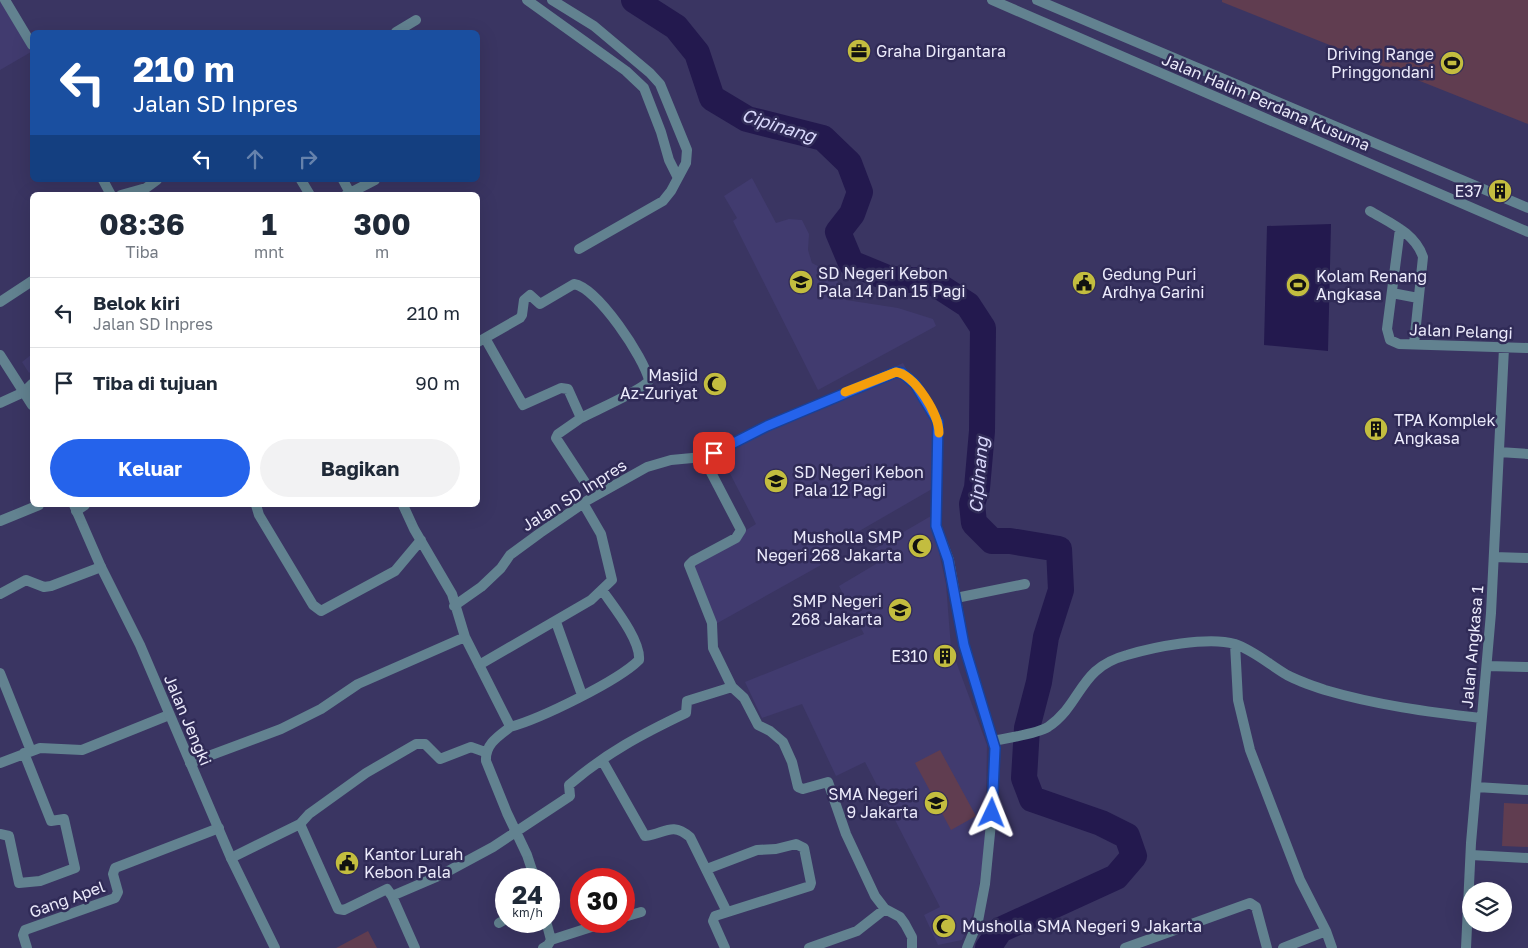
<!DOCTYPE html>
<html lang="id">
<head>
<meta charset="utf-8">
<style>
	:root { --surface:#fff; --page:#f2f2f3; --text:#1f2937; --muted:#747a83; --line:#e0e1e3; --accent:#2563eb }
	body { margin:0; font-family:"Golos Text",sans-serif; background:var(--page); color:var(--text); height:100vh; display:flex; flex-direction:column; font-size:19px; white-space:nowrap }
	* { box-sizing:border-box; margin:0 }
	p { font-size:16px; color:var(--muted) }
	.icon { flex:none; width:28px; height:28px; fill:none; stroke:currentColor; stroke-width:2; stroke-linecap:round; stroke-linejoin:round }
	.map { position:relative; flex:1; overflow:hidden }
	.details { position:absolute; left:30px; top:192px; width:450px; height:315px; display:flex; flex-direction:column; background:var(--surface); border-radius:8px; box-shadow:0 5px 20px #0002 }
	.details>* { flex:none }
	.top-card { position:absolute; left:30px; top:30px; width:450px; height:152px; border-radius:8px; box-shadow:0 5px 20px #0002; background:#1a4fa0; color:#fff; overflow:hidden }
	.fabs { position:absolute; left:1462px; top:882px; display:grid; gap:10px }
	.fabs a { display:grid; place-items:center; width:50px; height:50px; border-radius:50%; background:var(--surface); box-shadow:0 5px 20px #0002; font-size:25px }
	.speed { position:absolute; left:495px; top:868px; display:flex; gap:10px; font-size:25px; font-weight:700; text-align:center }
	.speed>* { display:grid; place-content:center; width:65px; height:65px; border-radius:50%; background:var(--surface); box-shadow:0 5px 20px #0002; line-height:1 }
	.speed small { font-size:12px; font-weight:400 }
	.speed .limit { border:8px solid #d22; background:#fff; color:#111 }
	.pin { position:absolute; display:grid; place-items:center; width:42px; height:42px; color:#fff; margin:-21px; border-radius:10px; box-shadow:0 2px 8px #0006 }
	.me { position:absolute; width:55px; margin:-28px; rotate:2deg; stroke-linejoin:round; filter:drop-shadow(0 0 4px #0008) }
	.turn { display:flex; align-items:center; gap:18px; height:105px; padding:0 20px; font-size:22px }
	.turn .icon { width:65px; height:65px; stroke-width:2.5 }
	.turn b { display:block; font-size:35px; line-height:42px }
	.lanes { display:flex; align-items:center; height:48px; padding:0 20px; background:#0003; justify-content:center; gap:25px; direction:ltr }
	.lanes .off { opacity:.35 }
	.eta { display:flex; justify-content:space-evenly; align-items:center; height:85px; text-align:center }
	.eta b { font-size:30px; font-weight:700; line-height:35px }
	.cta { display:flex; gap:10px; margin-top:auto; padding:10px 20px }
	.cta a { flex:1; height:58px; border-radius:30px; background:var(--accent); color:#fff; font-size:20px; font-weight:700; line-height:58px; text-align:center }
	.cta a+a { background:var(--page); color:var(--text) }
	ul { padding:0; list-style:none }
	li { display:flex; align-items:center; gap:15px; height:70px; padding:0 20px; border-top:1px solid var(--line) }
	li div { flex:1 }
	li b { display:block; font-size:19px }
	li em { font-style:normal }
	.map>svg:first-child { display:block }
</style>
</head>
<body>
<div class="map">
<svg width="1528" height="948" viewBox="0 0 1528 948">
	<rect width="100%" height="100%" fill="#3a3562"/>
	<path fill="#413b6f" d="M 0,0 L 31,52 L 0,70 Z
		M 752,178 L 776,223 L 789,219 L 802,220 L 809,234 L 808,250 L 812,263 L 833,274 L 843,290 L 846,300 L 898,308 L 933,319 L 936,326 L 818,390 L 733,221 L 737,218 L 724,196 Z
		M 32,354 L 32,370 L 29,373 L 22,362 Z
		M 903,363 L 934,420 L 932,489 L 816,556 L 821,565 L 714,625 L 692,563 L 756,524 L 721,456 L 819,401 Z
		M 931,516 L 946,584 L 951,648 L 987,745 L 985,847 L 976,907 L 962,940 L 938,945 L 924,915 L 940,907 L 865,762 L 836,776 L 802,704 L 762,718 L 745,682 L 864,634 L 839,586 L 876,564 L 869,552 Z"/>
	<path fill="#603d50" d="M 1222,0 L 1528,0 L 1528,124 L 1222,2 Z
		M 940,750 L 976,816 L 951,830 L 915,763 Z
		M 1504,803 L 1528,804 L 1528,847 L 1502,846 Z
		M 368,931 L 377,948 L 336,948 L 338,947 Z"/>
	<path fill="#23194e" d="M 1331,224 L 1328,351 L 1264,345 L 1267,226 Z"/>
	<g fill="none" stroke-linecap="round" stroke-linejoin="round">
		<path stroke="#23194e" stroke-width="26" d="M 634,0 L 676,27 L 697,53 L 712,98 L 747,119 L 823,138 L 849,163 L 860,192 L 852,214 L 838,232 L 851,263 L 890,279 L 931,281 L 968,305 L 983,328 L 982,431 L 977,488 L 972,504 L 974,523 L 992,541 L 1010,541 L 1059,549 L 1061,590 L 1046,637 L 1039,682 L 1027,728 L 1024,778 L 1032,799 L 1101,823 L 1127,836 L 1134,856 L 1116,877 L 1000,930 L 988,948"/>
		<path stroke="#628290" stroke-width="10" d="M 527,0 L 626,71 L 644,88 L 661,132 L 669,160 L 678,178
			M 552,0 L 594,26 L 650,73 L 660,84 L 687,150 L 686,163 L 671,191 L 663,201 L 579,249
			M 396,32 L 416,20
			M 301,180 L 310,195
			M 343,180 L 350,193
			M 121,195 L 146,188 L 157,180
			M 346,195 L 375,180
			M 1370,211 C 1390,223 1415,233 1423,257 L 1414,344
			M 1400,229 L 1387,329 L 1390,340 L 1399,344 L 1528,348
			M 1392,293 L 1418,298
			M 485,338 L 523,405 L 561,388 L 568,389 L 581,418 L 558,434 L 556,438 L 594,496
			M 478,342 L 520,318 L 522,315 L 524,300 L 530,295 L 540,304 L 574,284 C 598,288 644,358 649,380 C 645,389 594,411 581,418
			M 0,403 L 24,392 L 32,384
			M 1499,452 L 1528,454
			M 703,457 L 741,530 L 736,538 L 693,561 L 689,565 L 712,623 L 713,648 L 732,687 L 744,698 L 758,725 L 770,731 L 783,742 L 792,762 L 798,787 L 803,789 L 828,782 L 846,834 L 875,896 L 885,909 L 900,917 L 905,924 L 912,937 L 912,948
			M 256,505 L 259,515 L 313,605 L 321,611 L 395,571 L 421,540
			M 403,505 L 414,529 L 452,594 L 465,637 L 509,724 L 509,728 C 497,737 485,745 486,761 L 507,813 L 527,855 L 535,879
			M 76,511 L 85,505
			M 0,521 L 39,505
			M 1494,557 L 1528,558
			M 0,594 L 26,580 L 44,587 L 51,586 L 101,567
			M 956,598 L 1025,584
			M 454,606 L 481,587 L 501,568 L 510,555 L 540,533 L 588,500 L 647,467 L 671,460 L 703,457 L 714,453 L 767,426 L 896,372 L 902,373 L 915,384 L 938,422 L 936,526 L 949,560 L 964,645 L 995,748 L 992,813 L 985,884 L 978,921 L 967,948
			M 556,622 L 582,695
			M 1235,644 L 1238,700 L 1250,750 L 1300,880 L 1326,931 L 1332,948
			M 479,665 L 591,600 L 612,580 L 601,534 L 583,503
			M 1487,666 L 1528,667
			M 0,673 L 31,751
			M 510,727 C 540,719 618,681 639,660 C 641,640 613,606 602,590
			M 993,741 C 1007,738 1037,734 1048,727 C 1083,703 1078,668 1127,655 C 1154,647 1208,636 1235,644 C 1253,650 1270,665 1287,675 C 1298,681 1313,686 1325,690 C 1376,705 1428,712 1481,718
			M 602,760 L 645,836 C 665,834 671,821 690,837 L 727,912
			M 0,763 L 40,748 L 82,750 L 169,715
			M 190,763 L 281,729 L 321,709 L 358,684 L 465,637
			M 1476,787 L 1528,790
			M 300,824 L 309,814 L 366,773 L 416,744 L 425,744 L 440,759 L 471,747 L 485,752
			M 0,834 L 9,836 L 19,883 L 40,881 L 75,868 L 64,819 L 51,821 L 24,753
			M 1471,855 L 1528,858
			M 231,858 L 300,824 L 338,909 L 344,910 L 387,889 L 392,896 L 441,875 L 493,847 L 570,796 L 569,785 C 606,753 642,734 686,713 L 687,701 L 732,687
			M 707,869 L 757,850 L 776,849 L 796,844 L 804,848 L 811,883 L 810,886 L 715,916 L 713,921 L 725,948
			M 392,896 L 415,948
			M 624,917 L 641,912
			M 546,921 L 551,940 L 610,921
			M 499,923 L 506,919
			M 27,948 L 23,935 L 25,930 L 115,898 L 118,892 L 113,874 L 115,868 L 219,828
			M 543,948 L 548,945 L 551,940
			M 809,948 L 857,931 L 885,909
			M 1125,948 L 1250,903 L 1256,907 L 1267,948
			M 1283,948 L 1326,931
			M 1466,948 L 1471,843 L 1491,613 L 1504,348"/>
		<path stroke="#628290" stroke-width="10" d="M 5,0 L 32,45
			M 992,0 L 1528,232
			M 1037,0 L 1528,208
			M 103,180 L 111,195
			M 0,302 L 32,281
			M 0,355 L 32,405
			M 74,505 L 101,567 L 140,645 L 231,858 L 275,948"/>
	</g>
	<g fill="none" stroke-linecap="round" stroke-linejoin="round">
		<g stroke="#184099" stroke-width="12">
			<path id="route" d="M 714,453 L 767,426 L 896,372 L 902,373 L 915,384 L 938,422 L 936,526 L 948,560 L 964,645 L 995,748 L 992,813"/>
		</g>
		<use href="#route" stroke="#2563eb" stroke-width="9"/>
		<path stroke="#f59e0b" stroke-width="9" d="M 845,392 L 896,372 C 915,375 939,414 939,433"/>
	</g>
	<defs>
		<g id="office-disc" transform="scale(1.25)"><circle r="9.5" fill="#c3bd3f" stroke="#302b57"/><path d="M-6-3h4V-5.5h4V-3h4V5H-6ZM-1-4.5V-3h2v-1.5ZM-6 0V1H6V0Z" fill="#111"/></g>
		<g id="stadium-disc" transform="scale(1.25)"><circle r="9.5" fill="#c3bd3f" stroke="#302b57"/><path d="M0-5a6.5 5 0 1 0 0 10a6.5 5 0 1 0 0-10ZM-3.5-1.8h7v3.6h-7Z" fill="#111"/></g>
		<g id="building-disc" transform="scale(1.25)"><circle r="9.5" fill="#c3bd3f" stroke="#302b57"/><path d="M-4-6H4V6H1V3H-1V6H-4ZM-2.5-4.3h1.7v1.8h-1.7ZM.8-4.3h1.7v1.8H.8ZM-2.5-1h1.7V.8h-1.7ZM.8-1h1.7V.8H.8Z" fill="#111"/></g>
		<g id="school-disc" transform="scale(1.25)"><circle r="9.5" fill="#c3bd3f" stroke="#302b57"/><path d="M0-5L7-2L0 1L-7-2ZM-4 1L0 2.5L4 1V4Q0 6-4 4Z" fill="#111"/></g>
		<g id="civic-disc" transform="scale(1.25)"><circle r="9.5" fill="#c3bd3f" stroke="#302b57"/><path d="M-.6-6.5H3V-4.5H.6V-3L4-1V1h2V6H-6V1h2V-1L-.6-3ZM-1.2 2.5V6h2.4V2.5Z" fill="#111"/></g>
		<g id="mosque-disc" transform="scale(1.25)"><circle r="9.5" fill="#c3bd3f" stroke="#302b57"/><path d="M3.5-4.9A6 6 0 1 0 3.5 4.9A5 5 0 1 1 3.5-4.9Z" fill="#111"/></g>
	</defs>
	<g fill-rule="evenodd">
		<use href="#office-disc" x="859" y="51"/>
		<use href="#stadium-disc" x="1452" y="63"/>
		<use href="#building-disc" x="1500" y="191"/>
		<use href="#school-disc" x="801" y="282"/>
		<use href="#civic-disc" x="1084" y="283"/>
		<use href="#stadium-disc" x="1298" y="285"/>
		<use href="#mosque-disc" x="715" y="384"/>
		<use href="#building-disc" x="1376" y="429"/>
		<use href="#school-disc" x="776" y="481"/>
		<use href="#mosque-disc" x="920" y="546"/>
		<use href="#school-disc" x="900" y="610"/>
		<use href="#building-disc" x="945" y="656"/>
		<use href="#school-disc" x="936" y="803"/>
		<use href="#civic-disc" x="347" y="863"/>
		<use href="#mosque-disc" x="944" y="926"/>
	</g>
	<g text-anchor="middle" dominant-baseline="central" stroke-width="5" stroke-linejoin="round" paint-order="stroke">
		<g font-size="16" fill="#ebeafb" stroke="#302b57" text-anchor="start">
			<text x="876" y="51">Graha Dirgantara</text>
			<text x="1434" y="54" text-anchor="end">Driving Range<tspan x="1434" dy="18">Pringgondani</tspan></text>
			<text x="1482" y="191" text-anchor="end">E37</text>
			<text x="818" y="273">SD Negeri Kebon<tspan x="818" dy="18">Pala 14 Dan 15 Pagi</tspan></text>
			<text x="1102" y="274">Gedung Puri<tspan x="1102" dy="18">Ardhya Garini</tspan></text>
			<text x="1316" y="276">Kolam Renang<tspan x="1316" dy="18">Angkasa</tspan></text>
			<text x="698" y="375" text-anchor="end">Masjid<tspan x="698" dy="18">Az-Zuriyat</tspan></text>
			<text x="1394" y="420">TPA Komplek<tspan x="1394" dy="18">Angkasa</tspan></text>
			<text x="794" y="472">SD Negeri Kebon<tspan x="794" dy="18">Pala 12 Pagi</tspan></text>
			<text x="902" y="537" text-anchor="end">Musholla SMP<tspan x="902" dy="18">Negeri 268 Jakarta</tspan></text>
			<text x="882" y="601" text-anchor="end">SMP Negeri<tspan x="882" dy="18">268 Jakarta</tspan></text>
			<text x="928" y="656" text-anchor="end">E310</text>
			<text x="918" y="794" text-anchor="end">SMA Negeri<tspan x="918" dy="18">9 Jakarta</tspan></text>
			<text x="364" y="854">Kantor Lurah<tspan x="364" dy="18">Kebon Pala</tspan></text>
			<text x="962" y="926">Musholla SMA Negeri 9 Jakarta</text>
		</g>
		<g font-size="16" fill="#ebeafb" stroke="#302b57">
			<text transform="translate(1266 102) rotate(23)">Jalan Halim Perdana Kusuma</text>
			<text transform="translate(1461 331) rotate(2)">Jalan Pelangi</text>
			<text transform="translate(574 495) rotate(-32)">Jalan SD Inpres</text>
			<text transform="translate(1472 647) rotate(-85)">Jalan Angkasa 1</text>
			<text transform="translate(188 720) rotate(67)">Jalan Jengki</text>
			<text transform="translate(67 899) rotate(-20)">Gang Apel</text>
		</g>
		<g font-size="18" font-style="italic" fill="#d9d8fc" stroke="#302b57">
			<text transform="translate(779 125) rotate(17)">Cipinang</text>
			<text transform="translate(978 475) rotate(-85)">Cipinang</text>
		</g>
	</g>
</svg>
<div class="fabs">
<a><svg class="icon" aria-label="layers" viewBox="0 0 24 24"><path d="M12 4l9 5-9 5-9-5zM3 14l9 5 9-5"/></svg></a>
</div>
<div class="speed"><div>24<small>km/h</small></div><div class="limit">30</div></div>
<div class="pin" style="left:714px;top:453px;background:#d93025"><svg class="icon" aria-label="arrive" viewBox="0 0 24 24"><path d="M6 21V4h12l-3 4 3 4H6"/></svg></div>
<svg class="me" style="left:992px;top:813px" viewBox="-20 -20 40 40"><path d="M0-17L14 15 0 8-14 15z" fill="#2563eb" stroke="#fff" stroke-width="4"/></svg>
<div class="top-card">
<div class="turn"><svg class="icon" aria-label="left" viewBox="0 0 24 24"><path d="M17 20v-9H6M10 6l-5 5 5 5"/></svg><div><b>210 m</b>Jalan SD Inpres</div></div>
<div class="lanes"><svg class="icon" aria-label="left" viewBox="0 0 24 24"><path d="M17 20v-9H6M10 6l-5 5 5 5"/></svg><svg class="icon off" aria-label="ahead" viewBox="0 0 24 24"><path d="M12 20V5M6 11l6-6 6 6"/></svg><svg class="icon off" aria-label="right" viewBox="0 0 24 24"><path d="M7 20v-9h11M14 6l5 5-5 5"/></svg></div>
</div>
<section class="details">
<div class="eta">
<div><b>08:36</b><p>Tiba</p></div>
<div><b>1</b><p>mnt</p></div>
<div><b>300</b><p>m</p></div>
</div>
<ul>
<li><svg class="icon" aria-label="left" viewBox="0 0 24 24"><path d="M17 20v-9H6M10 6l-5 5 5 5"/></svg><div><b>Belok kiri</b><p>Jalan SD Inpres</p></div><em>210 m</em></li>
<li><svg class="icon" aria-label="arrive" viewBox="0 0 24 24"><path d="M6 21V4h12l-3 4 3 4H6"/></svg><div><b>Tiba di tujuan</b></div><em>90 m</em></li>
</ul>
<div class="cta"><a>Keluar</a><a>Bagikan</a></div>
</section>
</div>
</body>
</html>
